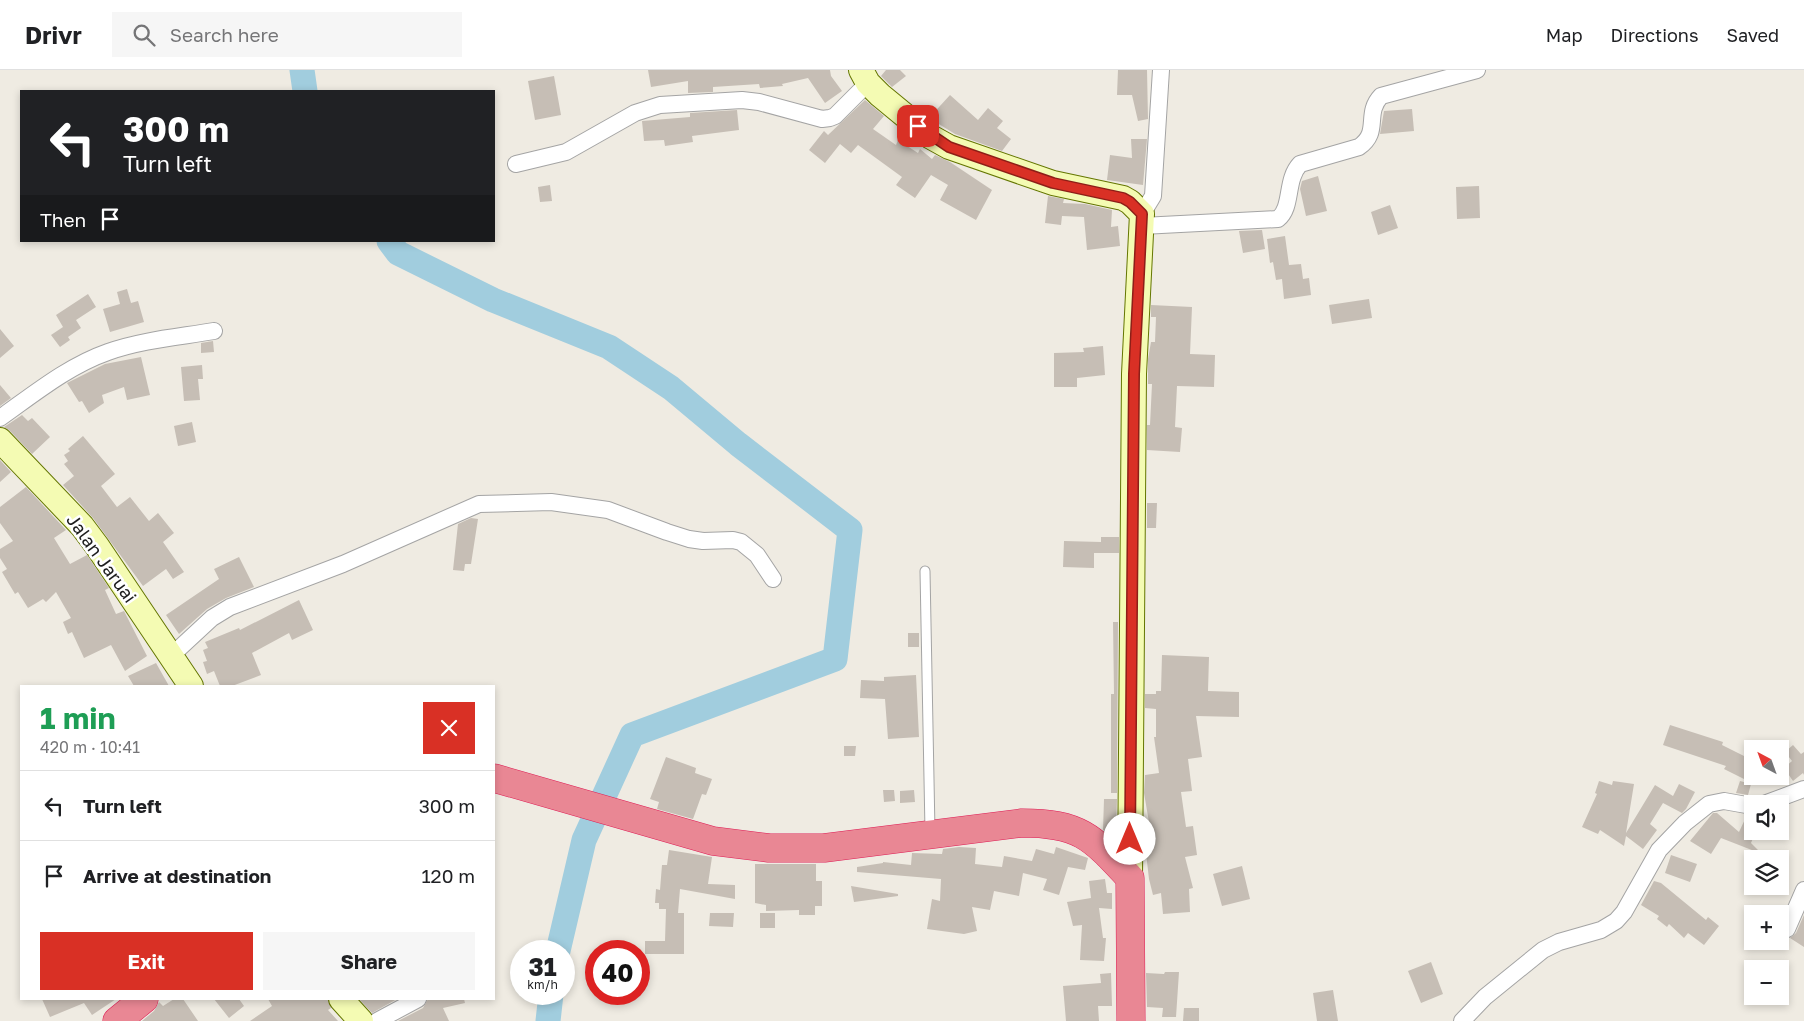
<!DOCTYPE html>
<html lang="en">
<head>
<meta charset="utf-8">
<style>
	:root { --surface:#fff; --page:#f6f6f6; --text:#202124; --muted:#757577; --line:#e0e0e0; --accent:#d93025 }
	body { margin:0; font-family:"Golos Text",sans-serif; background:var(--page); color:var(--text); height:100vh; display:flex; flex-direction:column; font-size:19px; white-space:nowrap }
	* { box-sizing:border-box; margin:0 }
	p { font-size:16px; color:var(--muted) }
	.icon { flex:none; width:28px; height:28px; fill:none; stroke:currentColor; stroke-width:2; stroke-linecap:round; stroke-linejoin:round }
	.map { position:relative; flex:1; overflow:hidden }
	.side { position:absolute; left:20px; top:615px; width:475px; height:315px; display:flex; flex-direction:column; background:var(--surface); border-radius:0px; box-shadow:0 2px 8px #0003 }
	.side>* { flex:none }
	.banner { position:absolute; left:20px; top:20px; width:475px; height:152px; border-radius:0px; box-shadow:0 2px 8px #0003; background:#202124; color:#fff; overflow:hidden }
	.needle { width:32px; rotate:319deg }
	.fabs { position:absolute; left:1744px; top:670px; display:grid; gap:10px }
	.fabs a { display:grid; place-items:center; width:45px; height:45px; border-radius:0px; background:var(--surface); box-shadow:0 2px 8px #0003; font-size:25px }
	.speed { position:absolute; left:510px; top:870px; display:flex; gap:10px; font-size:25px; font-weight:700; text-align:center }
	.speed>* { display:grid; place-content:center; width:65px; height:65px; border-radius:50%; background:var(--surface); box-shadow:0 2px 8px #0003; line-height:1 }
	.speed small { font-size:12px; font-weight:400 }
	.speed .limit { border:8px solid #d22; background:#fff; color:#111 }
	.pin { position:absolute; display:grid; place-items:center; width:42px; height:42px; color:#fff; margin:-21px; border-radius:10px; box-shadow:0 2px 8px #0006 }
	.me { position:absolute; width:55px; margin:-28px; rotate:0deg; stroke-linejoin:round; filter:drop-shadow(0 0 4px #0008) }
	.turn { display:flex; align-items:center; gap:18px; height:105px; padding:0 20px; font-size:22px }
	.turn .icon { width:65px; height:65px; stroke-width:2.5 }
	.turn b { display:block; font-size:35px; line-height:42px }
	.then { display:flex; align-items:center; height:48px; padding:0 20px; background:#0003; gap:10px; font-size:19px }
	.round { display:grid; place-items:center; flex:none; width:52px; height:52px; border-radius:0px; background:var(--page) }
	.summary { display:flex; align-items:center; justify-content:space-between; height:85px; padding:0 20px }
	h1 { font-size:30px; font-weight:700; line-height:38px; color:#1e9e55 }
	.cta { display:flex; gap:10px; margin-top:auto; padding:10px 20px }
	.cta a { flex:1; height:58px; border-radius:0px; background:var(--accent); color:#fff; font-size:20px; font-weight:700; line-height:58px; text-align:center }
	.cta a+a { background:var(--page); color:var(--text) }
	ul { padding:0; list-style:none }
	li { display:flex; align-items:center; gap:15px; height:70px; padding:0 20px; border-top:1px solid var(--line) }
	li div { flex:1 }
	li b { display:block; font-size:19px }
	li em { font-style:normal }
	header { display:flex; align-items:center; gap:30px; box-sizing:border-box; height:70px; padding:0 25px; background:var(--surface); border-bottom:1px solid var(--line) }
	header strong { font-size:24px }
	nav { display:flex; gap:28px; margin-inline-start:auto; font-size:18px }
	.search { width:350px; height:45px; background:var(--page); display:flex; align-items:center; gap:12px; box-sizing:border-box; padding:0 18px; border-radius:0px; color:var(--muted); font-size:19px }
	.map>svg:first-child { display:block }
</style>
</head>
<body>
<header>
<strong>Drivr</strong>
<div class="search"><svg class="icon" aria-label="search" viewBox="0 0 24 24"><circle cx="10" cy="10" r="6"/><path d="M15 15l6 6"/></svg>Search here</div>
<nav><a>Map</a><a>Directions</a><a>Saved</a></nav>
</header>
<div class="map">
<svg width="1804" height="951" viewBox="0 0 1804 951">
	<rect width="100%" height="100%" fill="#efebe2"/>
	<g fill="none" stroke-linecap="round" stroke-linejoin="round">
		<path stroke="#a1cdde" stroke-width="25" d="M 302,0 L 305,21
			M 389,171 L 398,183 L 493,230 L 609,277 L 671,318 L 738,374 L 850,460 L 835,589 L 632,665 L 584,770 L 558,881
			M 548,951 L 551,924"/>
	</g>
	<path fill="#c6beb5" d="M 648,0 L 830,0 L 831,6 L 842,21 L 825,33 L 808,8 L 782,14 L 783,16 L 760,18 L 759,14 L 713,17 L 713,22 L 688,23 L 688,11 L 651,17 Z
		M 886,0 L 900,0 L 906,6 L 892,17 L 881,6 Z
		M 1118,0 L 1147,0 L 1148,49 L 1138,51 L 1132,25 L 1117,25 Z
		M 554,6 L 561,45 L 535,50 L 528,11 Z
		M 950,25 L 978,50 L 988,38 L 1003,51 L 997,58 L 1011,69 L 1002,81 L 955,64 L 929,48 Z
		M 865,30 L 884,46 L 873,59 L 896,75 L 898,70 L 918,83 L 920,79 L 932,89 L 935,85 L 950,92 L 992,120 L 976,150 L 940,130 L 948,115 L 931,105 L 915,128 L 896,115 L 902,107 L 858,75 L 851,83 L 840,74 L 825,93 L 809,80 L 824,61 L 828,65 Z
		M 1412,39 L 1414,61 L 1380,64 L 1384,41 Z
		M 737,40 L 739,60 L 692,66 L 693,72 L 665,76 L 664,70 L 644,71 L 642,51 L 690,47 L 690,43 Z
		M 1131,69 L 1147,69 L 1143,115 L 1107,110 L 1110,85 L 1132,88 Z
		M 1318,106 L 1327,141 L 1306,146 L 1300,119 L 1302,111 Z
		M 550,115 L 552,131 L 540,132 L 538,117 Z
		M 1479,116 L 1480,148 L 1457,149 L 1456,117 Z
		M 1048,126 L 1064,129 L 1063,133 L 1085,134 L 1112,140 L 1111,157 L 1118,156 L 1120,176 L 1087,180 L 1084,147 L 1062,146 L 1061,155 L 1045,153 Z
		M 1390,135 L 1398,158 L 1378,165 L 1371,142 Z
		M 1262,160 L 1265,179 L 1243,183 L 1239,161 Z
		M 1285,166 L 1289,195 L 1301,194 L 1303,209 L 1309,208 L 1311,225 L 1284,229 L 1282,209 L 1276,210 L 1273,192 L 1270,193 L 1267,169 Z
		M 127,219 L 131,233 L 138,231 L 144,252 L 110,262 L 103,239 L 120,234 L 117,222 Z
		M 88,224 L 96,237 L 76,250 L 81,258 L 68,267 L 70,270 L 60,277 L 51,265 L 63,257 L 56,245 Z
		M 1369,229 L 1372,248 L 1332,254 L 1329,235 Z
		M 1151,235 L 1192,237 L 1190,284 L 1215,285 L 1214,317 L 1177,316 L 1175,357 L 1182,358 L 1180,382 L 1147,380 L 1147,355 L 1150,355 L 1152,314 L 1148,314 L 1148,289 L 1151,272 L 1155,272 L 1156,247 L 1151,247 Z
		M 0,259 L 14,276 L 0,288 Z
		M 213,271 L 214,282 L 201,283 L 201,273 Z
		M 1103,276 L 1105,305 L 1077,308 L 1077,317 L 1054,317 L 1054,283 L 1084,282 L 1083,278 Z
		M 141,287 L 150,325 L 127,330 L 124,317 L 102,325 L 104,333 L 89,343 L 82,331 L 79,332 L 67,313 L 105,294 Z
		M 202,295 L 203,309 L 198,309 L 200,330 L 184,331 L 181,297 Z
		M 0,315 L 11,328 L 0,336 Z
		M 22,345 L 28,351 L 32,348 L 50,367 L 32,384 L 10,361 L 4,357 Z
		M 192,352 L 196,372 L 178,376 L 174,356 Z
		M 83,366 L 115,404 L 101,416 L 117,437 L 130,427 L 149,451 L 158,443 L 174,463 L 163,472 L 184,502 L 173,509 L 166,499 L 143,516 L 93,448 L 63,415 L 74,406 L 64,394 L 68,391 L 64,385 L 70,381 L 68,379 Z
		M 0,390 L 11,402 L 0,412 Z
		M 26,417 L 66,460 L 54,468 L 70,494 L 87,485 L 109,518 L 105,520 L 116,544 L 124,541 L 147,586 L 125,601 L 111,575 L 84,588 L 72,562 L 68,564 L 63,552 L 71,548 L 56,522 L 46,532 L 43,529 L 28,538 L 18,522 L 15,524 L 2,502 L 7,499 L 0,488 L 0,479 L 13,471 L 0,453 L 0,437 Z
		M 1147,433 L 1157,433 L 1156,458 L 1147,458 Z
		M 471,448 L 478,449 L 471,494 L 465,494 L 464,501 L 453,500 L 458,454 Z
		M 1101,467 L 1119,467 L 1119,483 L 1094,483 L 1094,498 L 1063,497 L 1064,471 L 1101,472 Z
		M 239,487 L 254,517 L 226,528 L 207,539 L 179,564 L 166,545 L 219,509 L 214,499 Z
		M 299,530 L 313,560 L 292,570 L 289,563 L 252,583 L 261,605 L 232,616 L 220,616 L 214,601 L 207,604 L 203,592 L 207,591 L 203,580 L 208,578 L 205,572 L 239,558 L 240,560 Z
		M 1113,552 L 1118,552 L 1117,723 L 1111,723 L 1111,624 L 1114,624 Z
		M 908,563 L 919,563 L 919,577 L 908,577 Z
		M 1162,585 L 1209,587 L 1208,621 L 1239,622 L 1239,647 L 1196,646 L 1202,687 L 1188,689 L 1192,721 L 1181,722 L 1186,757 L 1193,756 L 1197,785 L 1185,787 L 1193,818 L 1189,819 L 1190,842 L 1163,844 L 1161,823 L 1153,825 L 1149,809 L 1144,766 L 1151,764 L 1144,723 L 1145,705 L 1159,703 L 1154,667 L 1156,667 L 1156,639 L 1145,638 L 1145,624 L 1156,624 L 1156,621 L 1161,621 Z
		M 156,593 L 169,616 L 134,616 L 128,606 Z
		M 916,605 L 919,667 L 888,669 L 885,629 L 860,628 L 861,610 L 884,611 L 884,607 Z
		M 1670,655 L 1723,672 L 1722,675 L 1752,690 L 1752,697 L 1746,710 L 1724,699 L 1726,696 L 1663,675 Z
		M 1793,675 L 1801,684 L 1804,682 L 1804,705 L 1803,703 L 1793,711 L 1784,698 L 1792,691 L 1785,682 Z
		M 844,676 L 856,676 L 855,686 L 844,686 Z
		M 666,687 L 696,698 L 695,703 L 712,709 L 706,725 L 702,724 L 693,749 L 657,739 L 659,732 L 650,729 Z
		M 1599,711 L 1612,715 L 1613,711 L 1634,714 L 1626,763 L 1655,715 L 1673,726 L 1679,714 L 1695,722 L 1686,739 L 1682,743 L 1663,733 L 1650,754 L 1657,760 L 1643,779 L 1626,766 L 1624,776 L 1600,760 L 1598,764 L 1582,757 L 1597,724 L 1595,723 Z
		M 1740,711 L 1751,714 L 1748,725 L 1736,723 Z
		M 883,720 L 894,720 L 895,731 L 884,732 Z
		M 914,720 L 915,732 L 900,733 L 900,721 Z
		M 1104,729 L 1117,729 L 1116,762 L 1106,762 L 1103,760 Z
		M 1713,743 L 1717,743 L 1739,762 L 1747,745 L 1752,746 L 1752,761 L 1756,761 L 1751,773 L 1762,784 L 1721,768 L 1711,784 L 1690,771 Z
		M 959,777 L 976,778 L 975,794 L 1002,797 L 1004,786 L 1032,791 L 1036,779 L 1054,784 L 1056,777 L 1088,788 L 1085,800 L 1068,797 L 1059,825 L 1043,820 L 1047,809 L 1023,803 L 1019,826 L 994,821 L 990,840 L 972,837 L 977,861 L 964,864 L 927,859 L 932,829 L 940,831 L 941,809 L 857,802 L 857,797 L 883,793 L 883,792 L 911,795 L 912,783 L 942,784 L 943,779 Z
		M 669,780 L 712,787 L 708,814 L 735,815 L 735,829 L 680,819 L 678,843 L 684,843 L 684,884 L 645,884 L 645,871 L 665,871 L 666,839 L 659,839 L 659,833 L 655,833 L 656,819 L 660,820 L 662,795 L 667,795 Z
		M 1671,785 L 1697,794 L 1690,812 L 1665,803 Z
		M 755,794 L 816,794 L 816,811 L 822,811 L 822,836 L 815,836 L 815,845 L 799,845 L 799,840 L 766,841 L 766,835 L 755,833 Z
		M 1242,796 L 1250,829 L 1222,836 L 1213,804 Z
		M 1105,809 L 1107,823 L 1112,823 L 1112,839 L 1099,838 L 1103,868 L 1106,868 L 1104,891 L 1080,890 L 1082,855 L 1073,856 L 1067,832 L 1091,828 L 1089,811 Z
		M 1654,811 L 1661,813 L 1706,850 L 1708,847 L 1719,856 L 1704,875 L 1688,863 L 1684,868 L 1669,854 L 1667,857 L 1657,849 L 1659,846 L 1641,835 Z
		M 851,816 L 898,824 L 898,826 L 854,832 Z
		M 710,843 L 734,843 L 733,857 L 709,856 Z
		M 760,843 L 775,843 L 775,858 L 760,858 Z
		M 1804,845 L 1804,877 L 1790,868 L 1796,863 Z
		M 1431,892 L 1443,924 L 1421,933 L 1408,901 Z
		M 1165,902 L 1179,902 L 1176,947 L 1162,947 L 1163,938 L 1147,937 L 1146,903 L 1164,904 Z
		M 1111,903 L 1112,936 L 1098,936 L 1099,951 L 1066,951 L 1063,916 L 1101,913 L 1100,904 Z
		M 1333,920 L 1338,951 L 1317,951 L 1313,923 Z
		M 42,929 L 116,929 L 92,945 L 84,933 L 50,947 Z
		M 174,929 L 183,929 L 198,951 L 142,951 L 154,941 L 159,932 L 163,936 Z
		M 214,929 L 239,929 L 244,936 L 229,948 Z
		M 268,929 L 328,929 L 331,938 L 328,940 L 338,951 L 250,951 L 272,936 Z
		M 359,929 L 397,929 L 372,943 Z
		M 428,929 L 464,929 L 465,933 L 443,938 L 449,951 L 398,951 L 423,938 Z
		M 1184,938 L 1199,938 L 1199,951 L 1183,951 Z"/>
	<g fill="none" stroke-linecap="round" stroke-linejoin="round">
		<g stroke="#a4a4a4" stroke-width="11">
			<path id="lane" d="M 925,501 L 930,761"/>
		</g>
		<g stroke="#a4a4a4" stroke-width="18">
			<path id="street" d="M 516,94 L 566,82 L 635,43 L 660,35 L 742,30 L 759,32 L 822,49 L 830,48 L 835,46 L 868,13
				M 1142,144 L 1153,126 L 1161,0
				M 1142,156 L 1278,149 C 1293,137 1285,110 1300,94 L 1359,77 C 1381,62 1364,44 1381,26 L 1477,0
				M 0,348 C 34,324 68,296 108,282 C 142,270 179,267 214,261
				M 171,586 L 212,548 L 230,537 L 343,494 L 479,434 L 551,432 L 608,440 L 667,462 L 689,469 L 703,471 L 733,470 L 741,472 L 757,485 L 773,509
				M 1764,734 L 1804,719
				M 1787,859 L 1804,820
				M 377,951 L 418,929
				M 1462,951 L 1485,927 L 1543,880 L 1559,872 L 1601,860 L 1616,851 L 1624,842 L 1659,780 L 1685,753 L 1709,734 L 1724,731 L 1752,736"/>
		</g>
		<g stroke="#647601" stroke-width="26">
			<path id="secondary" d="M 861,0 L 868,13 L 880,25 L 931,67 L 949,77 L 1053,113 L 1123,128 L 1130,132 L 1142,144 L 1134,304 L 1130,808
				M 0,370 L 82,456 L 97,476 L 191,616
				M 341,929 L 361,951"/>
		</g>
		<g stroke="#de1e56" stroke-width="29">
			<path id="highway" d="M 494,708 L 713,771 L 769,778 L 824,778 L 1022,753 C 1080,753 1092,767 1130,808 L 1131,951
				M 117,951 L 144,929"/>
		</g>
		<use href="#lane" stroke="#fff" stroke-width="9"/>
		<use href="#street" stroke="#fff" stroke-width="16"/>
		<use href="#secondary" stroke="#f4fbb3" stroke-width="24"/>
		<use href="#highway" stroke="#e98794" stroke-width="28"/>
	</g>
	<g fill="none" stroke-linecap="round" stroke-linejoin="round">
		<g stroke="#8d1f18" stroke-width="12">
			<path id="route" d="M 918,56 L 949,77 L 1053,113 L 1123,128 L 1130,132 L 1142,144 L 1134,304 L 1130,769"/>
		</g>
		<use href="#route" stroke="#d93025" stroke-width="9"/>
	</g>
	<g text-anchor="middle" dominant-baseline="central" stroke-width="5" stroke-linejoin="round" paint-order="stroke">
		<g font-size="18" fill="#1d1d1d" stroke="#fff">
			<text transform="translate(102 488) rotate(54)">Jalan Jaruai</text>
		</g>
	</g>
</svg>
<div class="fabs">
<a><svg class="needle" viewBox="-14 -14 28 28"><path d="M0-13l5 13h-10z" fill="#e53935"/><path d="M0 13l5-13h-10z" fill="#757577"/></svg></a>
<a><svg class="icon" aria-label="sound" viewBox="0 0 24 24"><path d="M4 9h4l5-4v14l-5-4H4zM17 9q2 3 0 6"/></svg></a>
<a><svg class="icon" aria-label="layers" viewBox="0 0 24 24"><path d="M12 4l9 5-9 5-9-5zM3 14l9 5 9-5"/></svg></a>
<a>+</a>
<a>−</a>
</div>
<div class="speed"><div>31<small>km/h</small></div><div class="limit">40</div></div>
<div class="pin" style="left:918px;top:56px;background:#d93025"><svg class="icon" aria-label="arrive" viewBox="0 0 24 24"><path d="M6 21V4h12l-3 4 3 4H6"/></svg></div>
<svg class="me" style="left:1130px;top:769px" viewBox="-20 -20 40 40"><circle r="19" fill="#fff"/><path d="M0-13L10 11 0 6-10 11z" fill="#d93025"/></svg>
<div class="banner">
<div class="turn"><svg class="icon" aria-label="left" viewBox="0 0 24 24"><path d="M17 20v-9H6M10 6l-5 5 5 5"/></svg><div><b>300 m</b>Turn left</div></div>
<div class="then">Then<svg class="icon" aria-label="arrive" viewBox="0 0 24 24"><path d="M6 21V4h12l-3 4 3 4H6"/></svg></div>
</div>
<section class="side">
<div class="summary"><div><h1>1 min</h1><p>420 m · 10:41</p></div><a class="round" style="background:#d93025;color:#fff"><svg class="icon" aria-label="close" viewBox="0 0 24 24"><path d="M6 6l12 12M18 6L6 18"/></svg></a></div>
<ul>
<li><svg class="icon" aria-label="left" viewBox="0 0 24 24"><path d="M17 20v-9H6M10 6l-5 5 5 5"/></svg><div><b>Turn left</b></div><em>300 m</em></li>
<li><svg class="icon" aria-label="arrive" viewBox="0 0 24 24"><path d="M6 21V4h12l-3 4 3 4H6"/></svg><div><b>Arrive at destination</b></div><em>120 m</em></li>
</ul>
<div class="cta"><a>Exit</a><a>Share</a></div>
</section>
</div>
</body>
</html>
